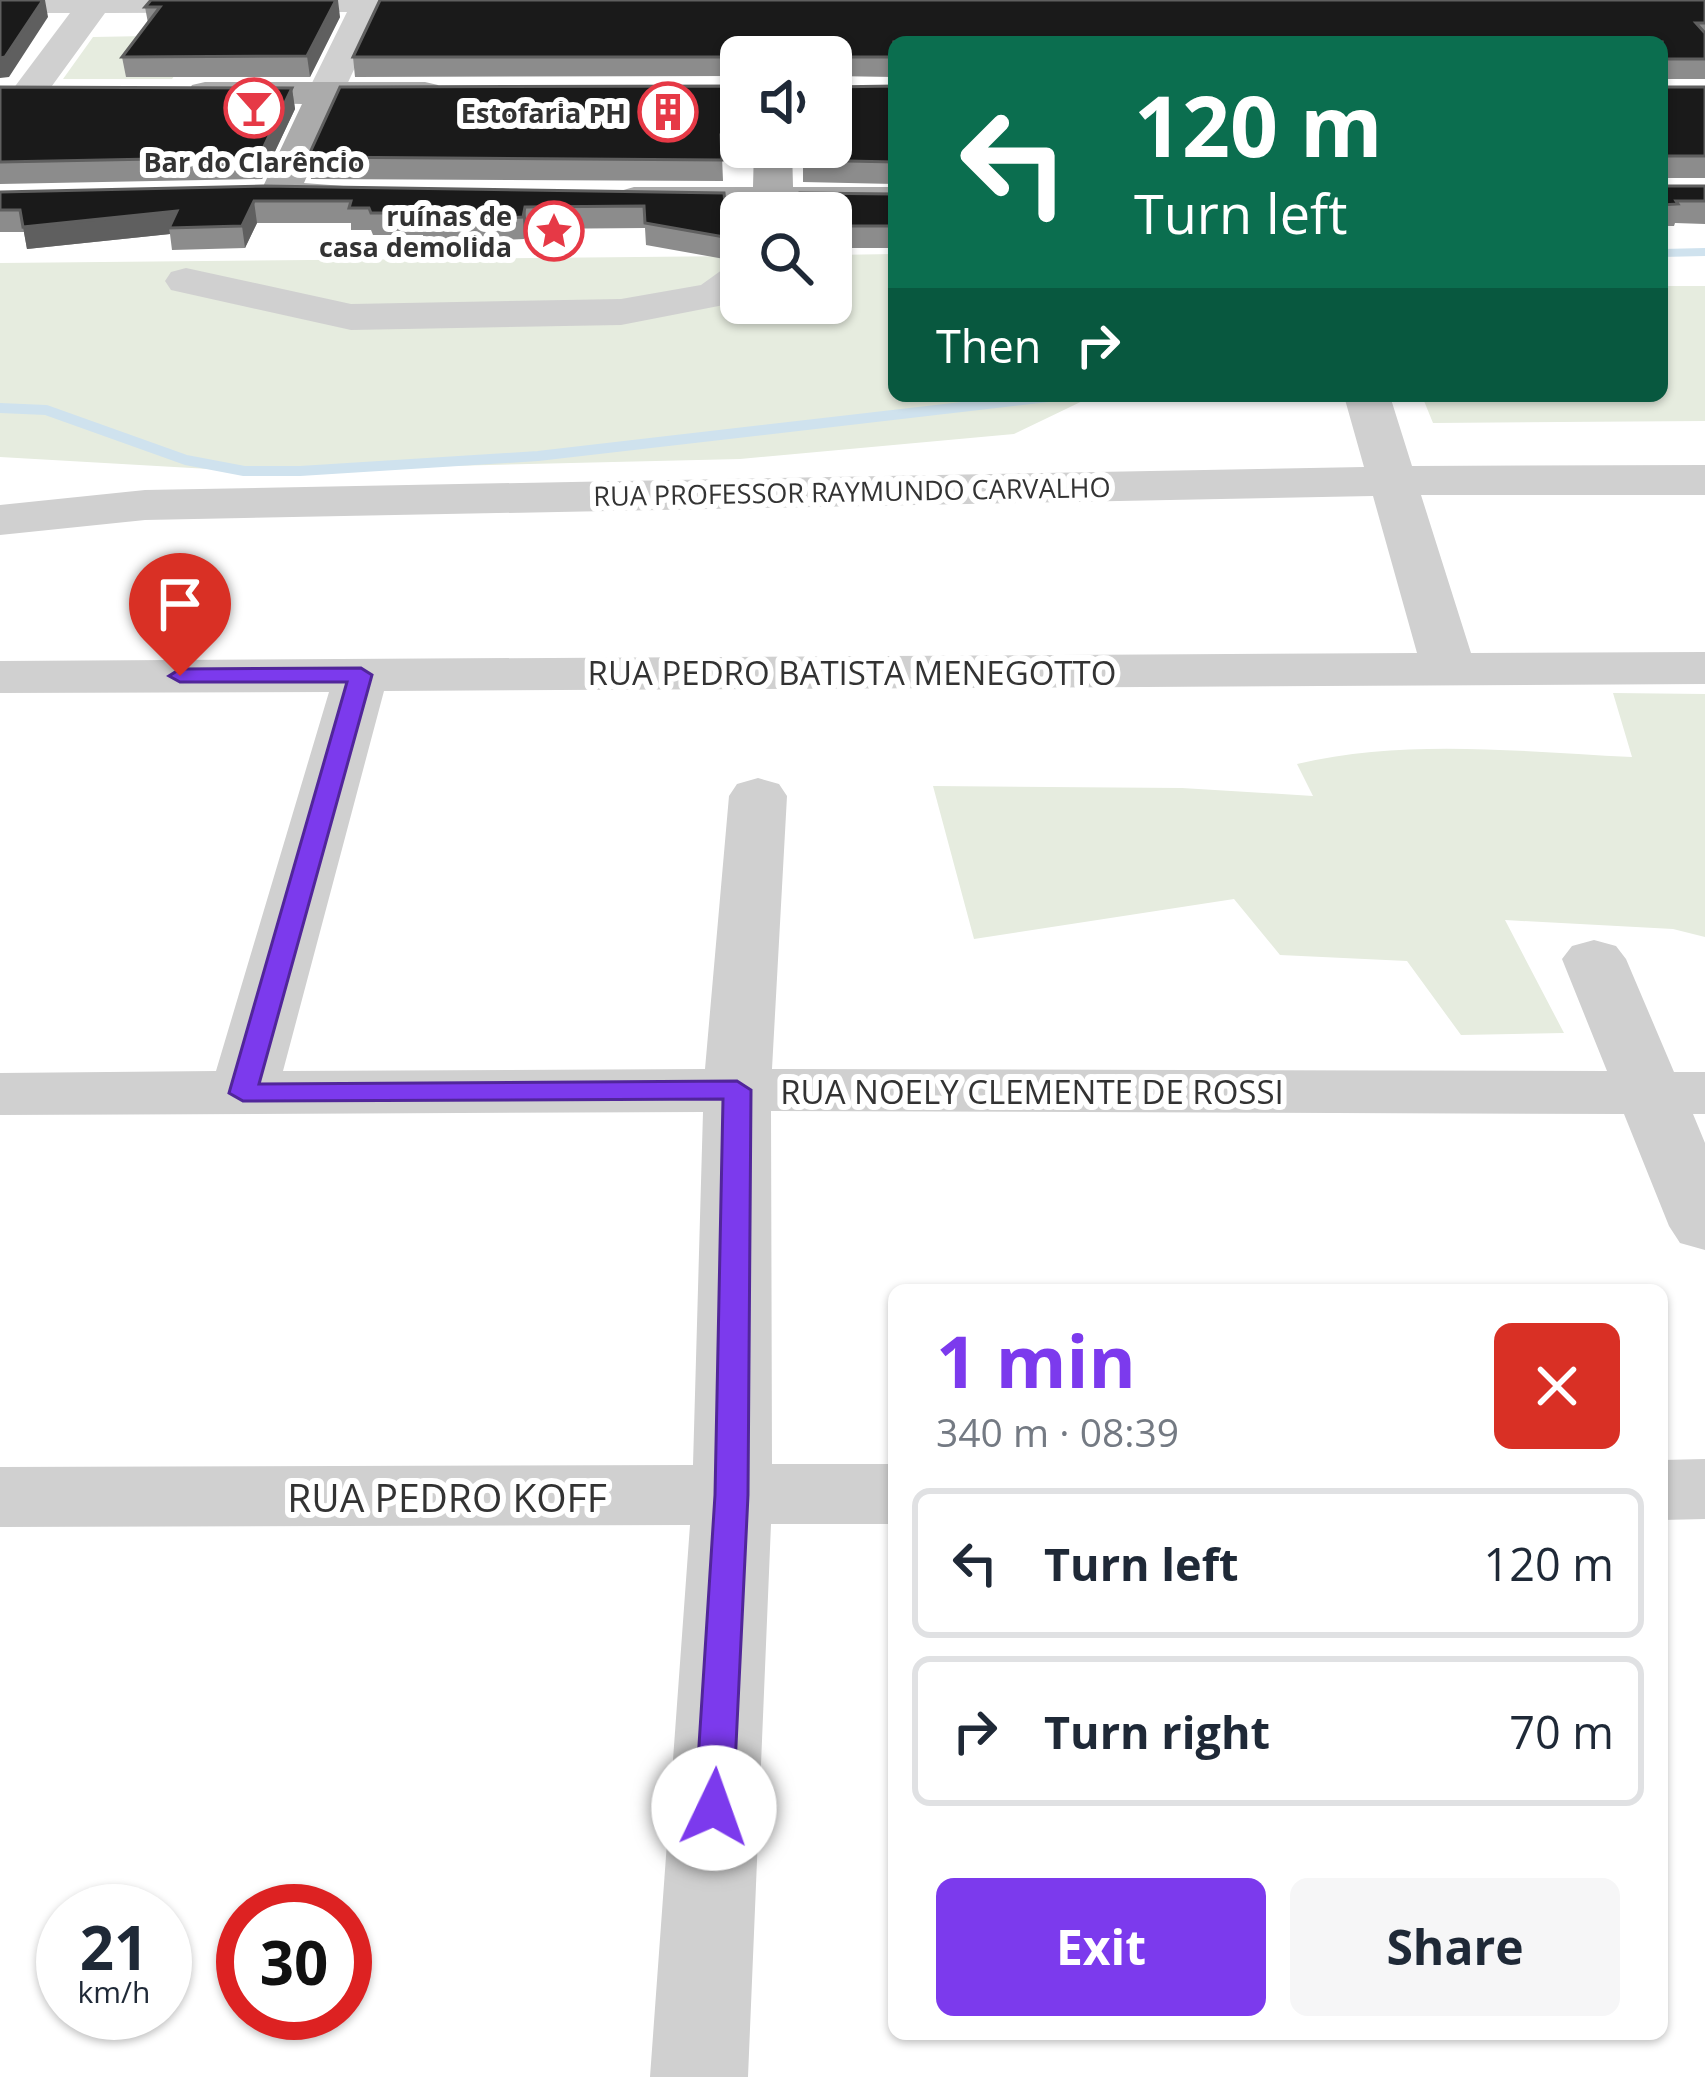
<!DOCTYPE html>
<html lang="en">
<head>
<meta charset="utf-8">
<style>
	:root { --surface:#fff; --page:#f6f6f7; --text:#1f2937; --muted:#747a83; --line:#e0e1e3; --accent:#7c3aed }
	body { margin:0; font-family:"Open Sans",sans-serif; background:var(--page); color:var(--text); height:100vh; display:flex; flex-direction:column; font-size:45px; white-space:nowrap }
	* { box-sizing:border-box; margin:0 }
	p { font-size:39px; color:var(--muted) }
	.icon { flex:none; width:66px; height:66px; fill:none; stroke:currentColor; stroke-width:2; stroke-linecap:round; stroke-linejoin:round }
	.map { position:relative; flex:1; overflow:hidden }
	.sheet { position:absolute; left:888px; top:1284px; width:780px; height:756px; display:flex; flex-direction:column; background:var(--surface); border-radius:18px; box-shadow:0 3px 9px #0004 }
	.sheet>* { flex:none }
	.hud { position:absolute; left:888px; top:36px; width:780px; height:366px; border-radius:18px; box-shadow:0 3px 9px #0004; background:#0b6e4f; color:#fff; overflow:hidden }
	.fabs { position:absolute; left:720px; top:36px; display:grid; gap:24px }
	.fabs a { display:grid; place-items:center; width:132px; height:132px; border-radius:18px; background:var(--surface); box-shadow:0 3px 9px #0004; font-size:60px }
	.speed { position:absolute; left:36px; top:1884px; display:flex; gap:24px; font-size:60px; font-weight:700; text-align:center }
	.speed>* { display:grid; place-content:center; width:156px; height:156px; border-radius:50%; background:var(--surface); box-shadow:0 3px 9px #0004; line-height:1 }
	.speed small { font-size:30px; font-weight:400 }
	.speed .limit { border:18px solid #d22; background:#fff; color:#111 }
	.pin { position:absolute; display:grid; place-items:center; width:102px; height:102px; color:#fff; margin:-123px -51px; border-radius:50% 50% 50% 0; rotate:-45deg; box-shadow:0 0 12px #0007 }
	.pin .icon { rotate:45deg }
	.me { position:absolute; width:132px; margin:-66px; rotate:3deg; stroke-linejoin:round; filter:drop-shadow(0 0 9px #0008) }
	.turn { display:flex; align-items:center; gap:42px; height:252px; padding:0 48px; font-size:54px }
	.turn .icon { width:156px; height:156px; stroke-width:2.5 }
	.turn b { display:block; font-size:84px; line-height:102px }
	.then { display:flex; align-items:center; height:114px; padding:0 48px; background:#0003; gap:24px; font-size:45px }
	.round { display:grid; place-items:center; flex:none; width:126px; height:126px; border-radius:18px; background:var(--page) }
	.headline { display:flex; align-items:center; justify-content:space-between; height:204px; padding:0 48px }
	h1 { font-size:72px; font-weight:700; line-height:90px; color:var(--accent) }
	.primary-button { display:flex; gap:24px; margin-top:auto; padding:24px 48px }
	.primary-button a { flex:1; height:138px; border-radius:18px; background:var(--accent); color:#fff; font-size:48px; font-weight:700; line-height:138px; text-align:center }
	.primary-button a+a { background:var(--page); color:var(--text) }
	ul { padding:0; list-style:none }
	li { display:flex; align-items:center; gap:36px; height:150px; margin:0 24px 18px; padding:0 24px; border:6px solid var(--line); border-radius:18px }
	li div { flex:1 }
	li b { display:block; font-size:45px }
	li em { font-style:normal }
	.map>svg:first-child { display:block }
</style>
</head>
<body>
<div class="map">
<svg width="1705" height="2077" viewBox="0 0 1705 2077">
	<rect width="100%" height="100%" fill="#fff"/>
	<path fill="#e6ecdf" d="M 147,36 L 189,56 L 172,79 L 63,79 L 93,37 Z
		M 894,254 L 894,396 L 1093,396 L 1014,434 L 740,459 L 244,471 L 0,457 L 0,263 L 741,256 L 741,303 L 831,303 L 831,255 Z
		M 1662,286 L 1705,286 L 1705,421 L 1433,423 L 1422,396 L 1662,396 Z
		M 1613,693 L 1705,694 L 1705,937 L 1673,929 L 1505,920 L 1564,1033 L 1461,1035 L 1407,961 L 1280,955 L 1234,899 L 974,939 L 933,786 L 1182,788 L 1313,796 L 1297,764 C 1407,738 1521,752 1632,757 Z"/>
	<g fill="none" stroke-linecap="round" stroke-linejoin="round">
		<path stroke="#cfe2ee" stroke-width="8" d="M 1662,253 L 1705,252"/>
		<path stroke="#cfe2ee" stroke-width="10" d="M 0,408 L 46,410 L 186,460 L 244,471 L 300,471 L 538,456 L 1057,396"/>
		<path fill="#d0d0d0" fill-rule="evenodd" d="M 0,0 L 487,0 L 489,2 L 472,12 L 381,12 L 343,93 L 338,101 L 312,101 L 307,93 L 347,12 L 105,13 L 41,101 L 15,101 L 10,93 L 70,13 L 0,13 Z
			M 741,263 L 741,296 L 729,304 L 621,325 L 351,330 L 171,290 L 165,281 L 171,272 L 186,268 L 351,304 L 621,299 L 701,285 L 726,267 Z
			M 1344,396 L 1390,396 L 1412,466 L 1705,465 L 1705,495 L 1421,495 L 1471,653 L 1705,652 L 1705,684 L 384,691 L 283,1071 L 705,1069 L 729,796 L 737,784 L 758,778 L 779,784 L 787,796 L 772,1069 L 1607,1071 L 1562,959 L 1572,946 L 1594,940 L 1616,946 L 1626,959 L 1674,1072 L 1705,1072 L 1705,1114 L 1693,1114 L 1705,1143 L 1705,1250 L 1680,1243 L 1669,1226 L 1624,1114 L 771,1111 L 772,1464 L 894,1464 L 894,1524 L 771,1524 L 748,2077 L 650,2077 L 690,1525 L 0,1527 L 0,1467 L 693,1465 L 703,1112 L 0,1115 L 0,1073 L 216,1071 L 329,692 L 0,693 L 0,661 L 1417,653 L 1373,496 L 145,520 L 0,535 L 0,505 L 145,490 L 1364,467 Z
			M 1705,1459 L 1705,1519 L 1662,1520 L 1662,1460 Z"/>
		<path fill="#ababab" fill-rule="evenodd" d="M 205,82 L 425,82 L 438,85 L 443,93 L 438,101 L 425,104 L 338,104 L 304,183 L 370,188 L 376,196 L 370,204 C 339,212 296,211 265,203 L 259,195 L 302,104 L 192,101 L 187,93 L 192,85 Z
			M 754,147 L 792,147 L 793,187 L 894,187 L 894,211 L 634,211 L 620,207 L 614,199 L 620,191 L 634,187 L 753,187 Z"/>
	</g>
	<path fill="#8c8c8c" d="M 1705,0 L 1705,79 L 1663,79 L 1663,87 L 1705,87 L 1705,178 L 1663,178 L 1663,186 L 1705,186 L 1705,224 L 1675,223 L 1674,226 L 1662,226 L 1662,42 L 894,42 L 894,77 L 831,76 L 831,57 L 741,57 L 741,76 L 355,77 L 353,57 Z
		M 145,7 L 340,17 L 310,77 L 126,77 L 122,57 L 148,23 Z
		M 741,86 L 741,147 L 752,147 L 749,156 L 722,156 L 723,181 L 311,179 L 308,157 Z
		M 894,86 L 894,184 L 803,182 L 803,156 L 797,156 L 794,147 L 831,147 Z
		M 0,87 L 292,88 L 295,109 L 262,179 L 0,184 Z
		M 0,192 L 800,204 L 894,194 L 894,248 L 831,248 L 831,213 L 741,213 L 741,262 L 646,245 L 645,228 L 527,229 L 524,239 L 424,244 L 423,235 L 373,235 L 371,230 L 351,230 L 351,223 L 257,223 L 245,248 L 172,250 L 170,234 L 27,249 L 24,232 L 0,232 Z"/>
	<path fill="#5f5f5f" d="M 43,0 L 45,0 L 48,17 L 9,77 L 0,78 L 0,58 Z
		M 336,0 L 338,0 L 340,17 L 310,77 L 307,56 Z
		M 292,88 L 295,109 L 262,179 L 259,157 Z
		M 254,201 L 257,223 L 245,248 L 242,226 Z
		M 525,207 L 527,229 L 524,239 L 523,217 Z
		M 177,211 L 169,228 L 170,234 L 27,249 L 23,227 Z"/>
	<path fill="#1a1a1a" stroke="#5f5f5f" stroke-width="3" d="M 0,0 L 43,0 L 5,57 L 0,58 Z
		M 151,0 L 336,0 L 307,56 L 122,57 L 160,7 L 145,7 Z
		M 380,0 L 1705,0 L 1705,23 L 1696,23 L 1705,33 L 1705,59 L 1663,59 L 1663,87 L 1705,87 L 1705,156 L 1663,156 L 1663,186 L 1705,186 L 1705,201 L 1676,201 L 1678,204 L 1662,205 L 1662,42 L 894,42 L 894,57 L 353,57 Z
		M 894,86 L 894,162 L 802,160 L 803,147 L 831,147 L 831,87 Z
		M 0,87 L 292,88 L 259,157 L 0,162 Z
		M 340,87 L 741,86 L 741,135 L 721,135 L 722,160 L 308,157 Z
		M 263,186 L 724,193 L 725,203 L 800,204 L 800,193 L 894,194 L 894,226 L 831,226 L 831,213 L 741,213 L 741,240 L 645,223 L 644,206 L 525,207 L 523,217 L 422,222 L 424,213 L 371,213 L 369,208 L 349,208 L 351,201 L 254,201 L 242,226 L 169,228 L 177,211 L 23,227 L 20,210 L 0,210 L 0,192 Z"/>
	<path fill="#7c3aed" stroke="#51269a" stroke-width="3" d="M 361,668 L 372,675 L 259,1084 L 737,1081 L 751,1090 L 748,1495 L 733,1808 L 727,1819 L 714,1824 L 701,1819 L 695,1808 L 715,1495 L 723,1099 L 243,1101 L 229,1093 L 347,682 L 180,682 L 169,676 L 180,669 Z"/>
	<defs>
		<g id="bar-ring" transform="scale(3)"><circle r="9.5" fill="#fff" stroke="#e63946" stroke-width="1.5"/><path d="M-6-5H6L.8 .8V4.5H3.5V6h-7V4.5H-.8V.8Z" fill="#e63946"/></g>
		<g id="building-ring" transform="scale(3)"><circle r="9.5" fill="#fff" stroke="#e63946" stroke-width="1.5"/><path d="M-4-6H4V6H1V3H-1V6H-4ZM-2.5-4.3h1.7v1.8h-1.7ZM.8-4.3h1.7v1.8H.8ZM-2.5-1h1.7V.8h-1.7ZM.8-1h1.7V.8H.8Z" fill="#e63946"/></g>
		<g id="sight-ring" transform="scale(3)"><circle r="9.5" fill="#fff" stroke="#e63946" stroke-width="1.5"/><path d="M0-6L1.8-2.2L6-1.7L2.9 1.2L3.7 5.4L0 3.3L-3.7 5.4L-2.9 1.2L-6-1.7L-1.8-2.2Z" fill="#e63946"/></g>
	</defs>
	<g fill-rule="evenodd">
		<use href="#bar-ring" x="254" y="108"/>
		<use href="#building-ring" x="668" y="112"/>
		<use href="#sight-ring" x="554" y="231"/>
	</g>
	<g text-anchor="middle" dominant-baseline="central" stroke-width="12" stroke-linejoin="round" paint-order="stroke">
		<g font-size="27" font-weight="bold" fill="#333" stroke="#fff" text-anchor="end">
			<text x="626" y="112">Estofaria PH</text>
			<text x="254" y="161" text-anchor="middle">Bar do Clarêncio</text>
			<text x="512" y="215">ruínas de<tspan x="512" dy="31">casa demolida</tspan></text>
		</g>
		<g font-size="27" fill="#333" stroke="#fff">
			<text transform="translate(852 491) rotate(-1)">RUA PROFESSOR RAYMUNDO CARVALHO</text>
		</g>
		<g font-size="33" fill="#333" stroke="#fff">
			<text x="852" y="672">RUA PEDRO BATISTA MENEGOTTO</text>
			<text x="1032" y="1091">RUA NOELY CLEMENTE DE ROSSI</text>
		</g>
		<g font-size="39" fill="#333" stroke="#fff">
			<text x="447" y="1496">RUA PEDRO KOFF</text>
		</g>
	</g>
</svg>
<div class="fabs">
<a><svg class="icon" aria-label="sound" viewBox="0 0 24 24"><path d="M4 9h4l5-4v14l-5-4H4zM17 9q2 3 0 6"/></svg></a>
<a><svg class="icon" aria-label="search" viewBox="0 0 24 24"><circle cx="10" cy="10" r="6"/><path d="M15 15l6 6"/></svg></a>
</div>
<div class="speed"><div>21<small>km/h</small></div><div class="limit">30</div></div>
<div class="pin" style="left:180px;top:676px;background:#d93025"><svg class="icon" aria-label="arrive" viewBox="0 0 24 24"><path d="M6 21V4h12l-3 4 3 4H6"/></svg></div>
<svg class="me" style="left:714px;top:1808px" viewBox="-20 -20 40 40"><circle r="19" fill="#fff"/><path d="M0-13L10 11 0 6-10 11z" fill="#7c3aed"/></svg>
<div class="hud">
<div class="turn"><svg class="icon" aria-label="left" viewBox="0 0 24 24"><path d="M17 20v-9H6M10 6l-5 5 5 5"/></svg><div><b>120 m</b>Turn left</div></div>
<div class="then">Then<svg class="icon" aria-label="right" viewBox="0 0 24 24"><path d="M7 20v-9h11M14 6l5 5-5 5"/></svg></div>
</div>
<section class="sheet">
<div class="headline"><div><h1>1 min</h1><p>340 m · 08:39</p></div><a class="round" style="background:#d93025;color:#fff"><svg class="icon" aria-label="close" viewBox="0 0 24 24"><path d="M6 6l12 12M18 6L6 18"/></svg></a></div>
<ul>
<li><svg class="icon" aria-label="left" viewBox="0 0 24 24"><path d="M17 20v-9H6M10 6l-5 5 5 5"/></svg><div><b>Turn left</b></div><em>120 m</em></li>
<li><svg class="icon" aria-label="right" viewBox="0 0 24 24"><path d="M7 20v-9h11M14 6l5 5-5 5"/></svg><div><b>Turn right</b></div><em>70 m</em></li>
</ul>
<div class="primary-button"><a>Exit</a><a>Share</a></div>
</section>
</div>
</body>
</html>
